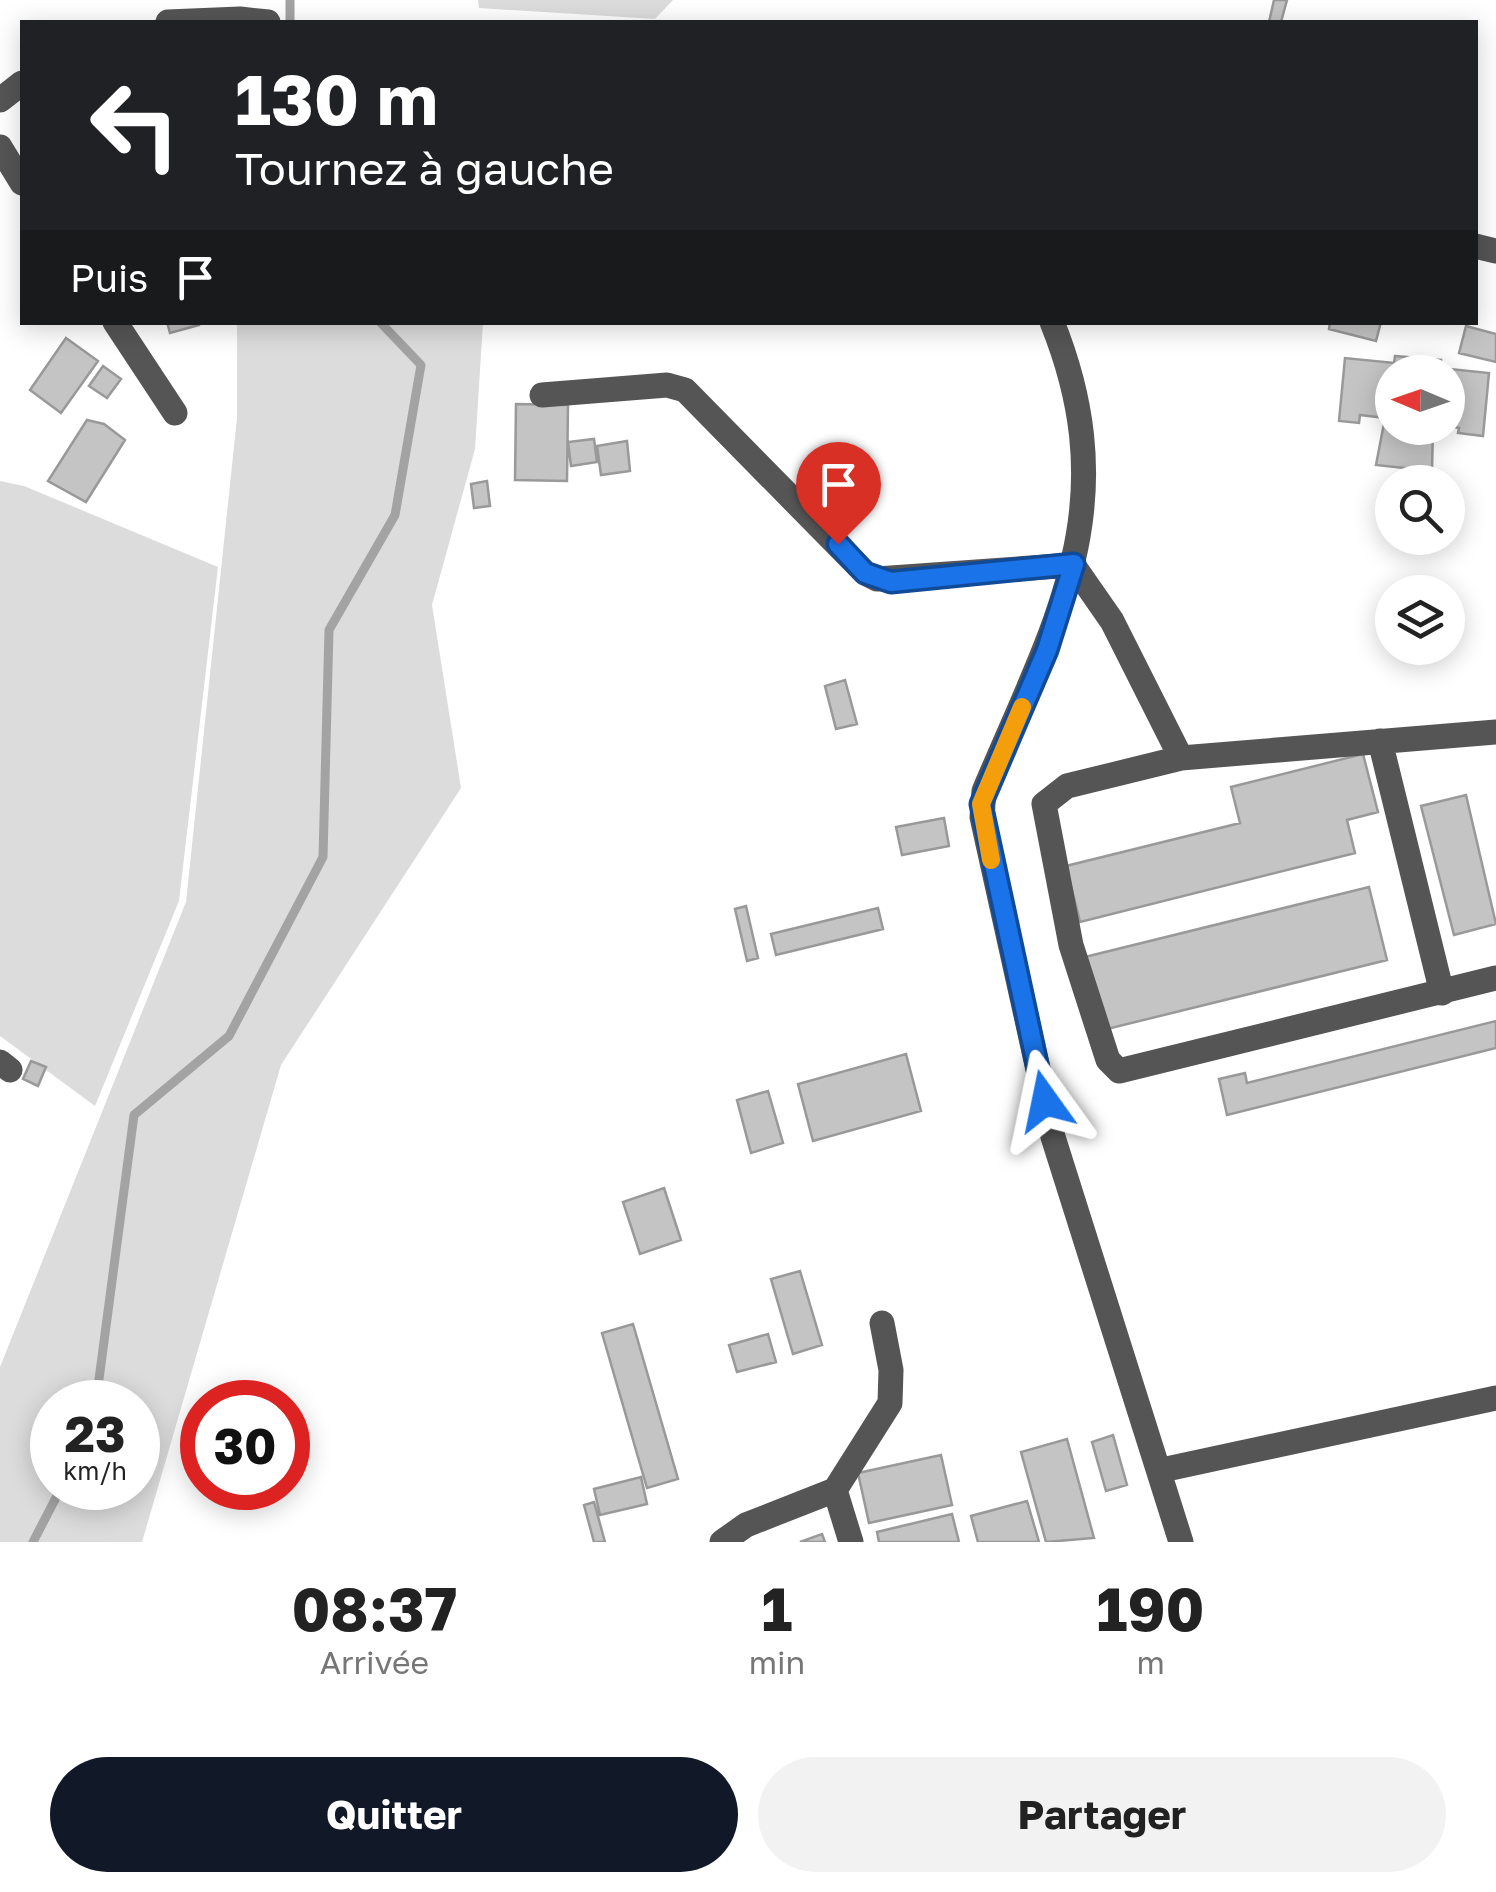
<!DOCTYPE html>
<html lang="fr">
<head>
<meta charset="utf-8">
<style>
	:root { --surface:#fff; --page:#f2f2f2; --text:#222; --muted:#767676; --accent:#111827 }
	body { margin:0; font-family:"Golos Text",sans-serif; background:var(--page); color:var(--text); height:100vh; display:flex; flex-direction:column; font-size:38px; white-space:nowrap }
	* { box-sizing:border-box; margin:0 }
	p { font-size:32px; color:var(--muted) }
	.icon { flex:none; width:55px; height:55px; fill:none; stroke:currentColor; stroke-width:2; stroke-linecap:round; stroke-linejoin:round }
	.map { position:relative; height:1542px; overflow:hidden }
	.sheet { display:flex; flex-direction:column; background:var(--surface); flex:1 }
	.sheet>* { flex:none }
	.top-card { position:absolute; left:20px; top:20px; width:1458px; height:305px; border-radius:0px; box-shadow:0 5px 25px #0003; background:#202124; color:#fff; overflow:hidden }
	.needle { width:65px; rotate:272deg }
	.fabs { position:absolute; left:1375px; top:355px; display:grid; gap:20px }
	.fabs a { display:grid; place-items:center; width:90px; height:90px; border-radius:50%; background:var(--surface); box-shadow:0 5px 25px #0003; font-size:50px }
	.speed { position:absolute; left:30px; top:1380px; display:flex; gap:20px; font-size:50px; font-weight:700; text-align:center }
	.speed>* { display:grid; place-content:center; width:130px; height:130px; border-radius:50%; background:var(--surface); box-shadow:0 5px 25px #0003; line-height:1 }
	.speed small { font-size:25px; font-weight:400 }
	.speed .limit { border:15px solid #d22; background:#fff; color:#111 }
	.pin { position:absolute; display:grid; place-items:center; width:85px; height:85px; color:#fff; margin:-102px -42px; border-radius:50% 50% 50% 0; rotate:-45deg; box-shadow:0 0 10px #0007 }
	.pin .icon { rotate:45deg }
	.me { position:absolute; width:110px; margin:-55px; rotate:348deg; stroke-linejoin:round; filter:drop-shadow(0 0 8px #0008) }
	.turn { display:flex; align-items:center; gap:35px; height:210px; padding:0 50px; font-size:45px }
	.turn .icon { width:130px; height:130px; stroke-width:2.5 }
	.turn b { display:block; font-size:70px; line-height:85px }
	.then { display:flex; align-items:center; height:95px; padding:0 50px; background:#0003; gap:20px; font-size:38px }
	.eta { display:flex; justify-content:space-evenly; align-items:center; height:170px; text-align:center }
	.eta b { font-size:60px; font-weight:700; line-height:70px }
	.button { display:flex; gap:20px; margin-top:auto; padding:20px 50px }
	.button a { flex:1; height:115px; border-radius:60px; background:var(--accent); color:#fff; font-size:40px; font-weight:700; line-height:115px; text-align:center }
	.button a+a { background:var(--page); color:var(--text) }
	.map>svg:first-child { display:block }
</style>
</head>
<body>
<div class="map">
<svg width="1496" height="1542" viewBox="0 0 1496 1542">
	<rect width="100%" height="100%" fill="#fff"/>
	<path fill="#dcdcdc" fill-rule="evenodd" d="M 478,0 L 673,0 L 655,19 L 479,8 Z
		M 237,323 L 483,323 L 475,449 L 432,605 L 461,788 L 281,1065 L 142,1542 L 0,1542 L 0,1367 L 186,902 L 237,418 ZM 52,1402 L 138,1402 L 138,1488 L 52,1488 Z
		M 0,481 L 24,486 L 218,567 L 179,901 L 95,1106 L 0,1036 Z"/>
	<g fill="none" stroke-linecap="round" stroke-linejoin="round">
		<path stroke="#a3a3a3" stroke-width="9" d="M 290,22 L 290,0
			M 96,1402 L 134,1115 L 229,1036 L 323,857 L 329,630 L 395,515 L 421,365 L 380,322
			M 33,1542 L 61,1488"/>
	</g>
	<path fill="#c4c4c4" stroke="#999" stroke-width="2.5" d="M 1274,0 L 1287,0 L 1281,22 L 1269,22 Z
		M 167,322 L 199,322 L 199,325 L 170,333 Z
		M 1330,322 L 1381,322 L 1376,341 L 1329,329 Z
		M 1466,326 L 1496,334 L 1496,362 L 1459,353 Z
		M 66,338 L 98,361 L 61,413 L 30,390 Z
		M 1395,356 L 1441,360 L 1440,368 L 1489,373 L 1483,436 L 1458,433 L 1459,428 L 1448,426 L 1448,372 L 1392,372 L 1392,428 L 1433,428 L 1432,471 L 1376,465 L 1385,418 L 1360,415 L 1359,423 L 1339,421 L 1345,358 L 1394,363 Z
		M 103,366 L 121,379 L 107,398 L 89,386 Z
		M 516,404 L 568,405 L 567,481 L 515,480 Z
		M 87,420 L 104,424 L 125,440 L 86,502 L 48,481 Z
		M 594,439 L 597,462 L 571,466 L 568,442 Z
		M 627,441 L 630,471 L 601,475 L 597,446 Z
		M 487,481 L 490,506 L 474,508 L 471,484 Z
		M 845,680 L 857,724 L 836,729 L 825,686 Z
		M 1363,754 L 1378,812 L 1347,820 L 1355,853 L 1080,922 L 1066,866 L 1240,823 L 1231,787 Z
		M 1466,795 L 1496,924 L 1454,935 L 1421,806 Z
		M 944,818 L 949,846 L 902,855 L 896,827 Z
		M 1369,887 L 1387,960 L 1103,1030 L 1085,957 Z
		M 746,906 L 758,958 L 747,961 L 735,909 Z
		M 878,908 L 883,929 L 776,955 L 771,934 Z
		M 1496,1021 L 1496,1048 L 1227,1115 L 1219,1079 L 1245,1073 L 1247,1083 Z
		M 906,1054 L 921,1111 L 813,1141 L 798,1084 Z
		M 31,1061 L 46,1067 L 38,1086 L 23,1079 Z
		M 768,1091 L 783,1143 L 751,1153 L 737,1100 Z
		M 664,1188 L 681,1240 L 640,1254 L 623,1202 Z
		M 800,1271 L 822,1345 L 793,1354 L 771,1279 Z
		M 633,1324 L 678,1479 L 647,1488 L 602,1333 Z
		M 768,1334 L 776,1362 L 737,1372 L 729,1345 Z
		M 1113,1435 L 1127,1485 L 1106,1491 L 1092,1442 Z
		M 1067,1439 L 1094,1538 L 1046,1542 L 1021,1452 Z
		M 941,1455 L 952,1505 L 869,1523 L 858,1473 Z
		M 641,1477 L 647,1504 L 600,1515 L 594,1489 Z
		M 1027,1501 L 1039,1542 L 978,1542 L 971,1516 Z
		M 594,1502 L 605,1542 L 594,1542 L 584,1505 Z
		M 952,1514 L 959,1542 L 879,1542 L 877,1532 Z
		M 822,1534 L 825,1542 L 800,1542 Z"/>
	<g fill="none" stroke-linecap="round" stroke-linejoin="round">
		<path stroke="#555" stroke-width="25" d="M 168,22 L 240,19 L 268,22
			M 0,100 L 22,83
			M 0,147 L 22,183
			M 1475,246 L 1496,251
			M 115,322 L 175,413
			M 1052,322 C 1127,508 1054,624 984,791 L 982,817 L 1053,1137 L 1181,1542
			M 542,395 L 667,385 L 685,390 L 865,573 L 877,579 L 1073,565 L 1112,621 L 1181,758 L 1496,732
			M 1380,741 L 1442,993
			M 1181,758 L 1067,786 L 1044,804 L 1071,945 L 1108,1060 L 1119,1071 L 1496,978
			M 0,1062 L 10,1070
			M 1162,1470 L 1496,1398
			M 835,1490 L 851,1542
			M 722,1542 L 746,1525 L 835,1490 L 890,1403 L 891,1370 L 882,1323"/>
	</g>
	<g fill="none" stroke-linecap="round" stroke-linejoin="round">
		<g stroke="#114b97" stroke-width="25">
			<path id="route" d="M 838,544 L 865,573 L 891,582 L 1074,564 L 1047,650 L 981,804 L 1045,1101"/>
		</g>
		<use href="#route" stroke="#1a73e8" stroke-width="18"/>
		<path stroke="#f59e0b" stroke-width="18" d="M 991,860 L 981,804 L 1022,707"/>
	</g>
</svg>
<div class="fabs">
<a><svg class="needle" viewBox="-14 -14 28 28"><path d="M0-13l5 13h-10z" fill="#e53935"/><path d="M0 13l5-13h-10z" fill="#767676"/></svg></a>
<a><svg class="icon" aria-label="search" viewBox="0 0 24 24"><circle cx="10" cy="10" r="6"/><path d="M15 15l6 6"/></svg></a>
<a><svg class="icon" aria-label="layers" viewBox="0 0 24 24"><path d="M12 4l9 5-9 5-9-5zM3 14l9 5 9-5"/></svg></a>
</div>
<div class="speed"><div>23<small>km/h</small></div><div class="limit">30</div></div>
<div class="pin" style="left:838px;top:544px;background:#d93025"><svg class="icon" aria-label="arrive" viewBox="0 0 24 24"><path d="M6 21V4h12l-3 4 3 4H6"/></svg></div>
<svg class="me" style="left:1045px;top:1101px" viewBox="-20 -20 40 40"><path d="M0-17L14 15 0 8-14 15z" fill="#1a73e8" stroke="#fff" stroke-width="4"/></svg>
<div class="top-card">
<div class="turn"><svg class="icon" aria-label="left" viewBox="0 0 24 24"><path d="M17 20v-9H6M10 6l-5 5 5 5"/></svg><div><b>130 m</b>Tournez à gauche</div></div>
<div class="then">Puis<svg class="icon" aria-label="arrive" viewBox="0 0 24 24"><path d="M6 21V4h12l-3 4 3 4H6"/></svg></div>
</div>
</div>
<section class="sheet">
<div class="eta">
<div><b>08:37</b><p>Arrivée</p></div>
<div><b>1</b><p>min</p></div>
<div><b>190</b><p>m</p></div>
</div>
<div class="button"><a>Quitter</a><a>Partager</a></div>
</section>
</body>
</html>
